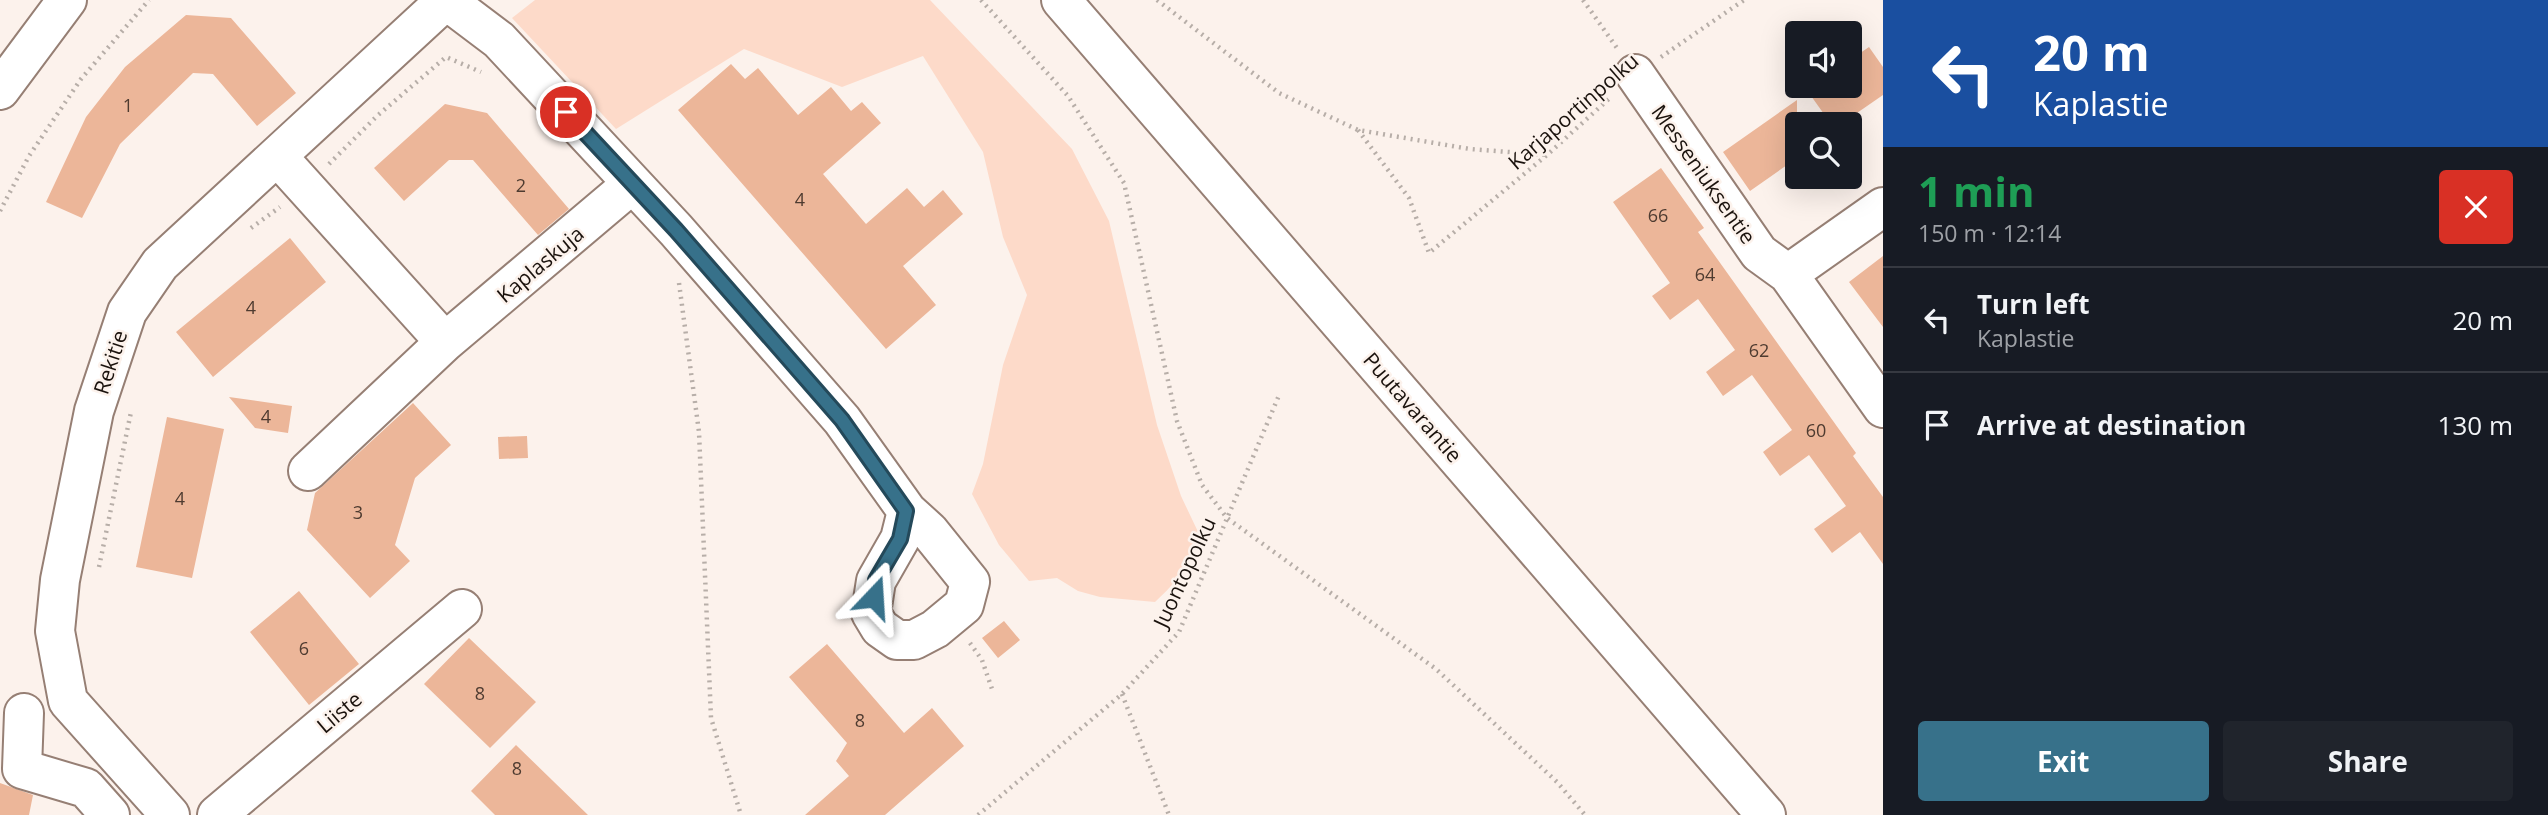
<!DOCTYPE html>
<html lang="en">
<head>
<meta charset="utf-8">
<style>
	:root { --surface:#171b24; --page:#20242c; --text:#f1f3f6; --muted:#9ea1a6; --line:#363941; --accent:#37718a }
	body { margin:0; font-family:"Open Sans",sans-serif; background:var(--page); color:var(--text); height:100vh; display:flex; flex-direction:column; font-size:26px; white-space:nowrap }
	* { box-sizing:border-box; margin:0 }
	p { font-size:23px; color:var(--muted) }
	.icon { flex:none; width:38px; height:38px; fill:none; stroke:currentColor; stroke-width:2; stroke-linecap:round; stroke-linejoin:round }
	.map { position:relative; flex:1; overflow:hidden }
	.details { display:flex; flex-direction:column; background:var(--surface); width:665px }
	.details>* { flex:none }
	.hud { background:#1a4fa0; color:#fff; overflow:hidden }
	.buttons { position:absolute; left:1785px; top:21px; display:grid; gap:14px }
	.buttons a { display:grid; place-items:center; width:77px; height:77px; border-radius:7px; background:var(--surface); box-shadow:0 7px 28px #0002; font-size:35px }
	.pin { position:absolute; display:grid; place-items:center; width:60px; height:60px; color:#fff; margin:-30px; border:4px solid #fff; border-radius:50%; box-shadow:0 2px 7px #0007 }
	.me { position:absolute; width:77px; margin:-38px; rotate:20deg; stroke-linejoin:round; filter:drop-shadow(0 0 5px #0008) }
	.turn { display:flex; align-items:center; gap:24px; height:147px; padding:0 35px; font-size:32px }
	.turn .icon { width:91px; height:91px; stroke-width:2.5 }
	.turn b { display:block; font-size:49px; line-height:60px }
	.round { display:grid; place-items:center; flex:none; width:74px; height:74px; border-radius:7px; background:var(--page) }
	.overview { display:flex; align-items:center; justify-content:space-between; height:119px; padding:0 35px }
	h1 { font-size:42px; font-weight:700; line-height:52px; color:#1e9e55 }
	.action { display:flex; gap:14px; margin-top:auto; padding:14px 35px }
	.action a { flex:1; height:80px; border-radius:7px; background:var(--accent); color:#fff; font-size:28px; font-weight:700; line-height:80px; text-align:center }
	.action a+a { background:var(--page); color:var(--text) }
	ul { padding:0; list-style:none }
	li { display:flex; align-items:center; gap:21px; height:105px; padding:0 35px; border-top:2px solid var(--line) }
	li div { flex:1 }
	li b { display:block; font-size:26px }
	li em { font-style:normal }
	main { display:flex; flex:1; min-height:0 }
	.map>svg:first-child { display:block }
</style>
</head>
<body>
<main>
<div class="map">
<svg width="1883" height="815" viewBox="0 0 1883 815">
	<rect width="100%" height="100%" fill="#fcf2ec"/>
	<path fill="#fddac9" d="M 535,0 L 930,0 L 1072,149 L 1109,221 L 1157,425 L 1181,496 L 1200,536 C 1190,564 1177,582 1155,602 L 1100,597 L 1078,591 L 1057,578 L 1029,581 L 999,545 L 972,494 L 983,464 L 1003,365 L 1027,295 L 1003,237 L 983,152 L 923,56 L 842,87 L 744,49 L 616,129 L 512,18 Z"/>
	<path fill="#ecb699" d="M 186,15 L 231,18 L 296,93 L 257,126 L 213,74 L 193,73 L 120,144 L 82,218 L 46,202 L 86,117 L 125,67 Z
		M 1869,47 L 1883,67 L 1883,95 L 1841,124 L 1831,124 L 1804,86 L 1850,86 L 1850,60 Z
		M 731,64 L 745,79 L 758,68 L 798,115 L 831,87 L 851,111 L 862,102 L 881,123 L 823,174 L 866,224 L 907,188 L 924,207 L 943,190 L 963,214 L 903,266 L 936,305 L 886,349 L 678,110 Z
		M 1797,100 L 1797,158 L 1750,191 L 1723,152 Z
		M 445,104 L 487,113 L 569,209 L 538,235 L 473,160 L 449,160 L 404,201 L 374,168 Z
		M 1661,168 L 1704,228 L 1698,232 L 1856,453 L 1853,456 L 1883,497 L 1883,564 L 1860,532 L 1832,553 L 1814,529 L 1846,506 L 1809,455 L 1780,476 L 1763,452 L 1792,430 L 1752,375 L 1723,396 L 1706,372 L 1735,350 L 1698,299 L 1670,320 L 1652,296 L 1670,283 L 1613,202 Z
		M 290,238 L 326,282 L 213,377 L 176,332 Z
		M 1883,256 L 1883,327 L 1849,282 Z
		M 229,397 L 292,406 L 288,433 L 255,428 Z
		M 413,403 L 451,445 L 415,478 L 395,545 L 410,561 L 370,598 L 307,530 L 315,493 Z
		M 167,417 L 224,429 L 192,578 L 136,567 Z
		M 527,436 L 528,458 L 499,459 L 498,437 Z
		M 299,591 L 359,664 L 309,705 L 250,632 Z
		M 1004,621 L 1020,640 L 998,658 L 982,638 Z
		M 469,638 L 536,702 L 490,748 L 424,684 Z
		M 827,644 L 904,733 L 932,708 L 964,746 L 885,815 L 805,815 L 849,776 L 836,761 L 847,743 L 789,677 Z
		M 516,745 L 588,815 L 495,815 L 471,791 Z
		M 0,783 L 33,795 L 29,815 L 0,815 Z"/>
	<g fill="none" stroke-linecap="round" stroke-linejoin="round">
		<g stroke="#967f74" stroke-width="42">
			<path id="minor" d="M 446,0 L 499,40 L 676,230 L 842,420 L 907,511 L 929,531 L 970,582 L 964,605 L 935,629 L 914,640 L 897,640 L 880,628 L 871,613 L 876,581 L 900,539 L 907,511
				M 1635,74 L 1759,253 L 1788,274 L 1883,408
				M 0,90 L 67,0
				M 278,157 L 445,342
				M 1788,274 L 1883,207
				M 308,471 L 445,342 L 632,184
				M 24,713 L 22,769 L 86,788 L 110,815
				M 170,815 L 68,701 L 55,631 L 60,580 L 94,411 L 127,312 L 160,264 L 446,0
				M 217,815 L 462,609"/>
		</g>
		<g stroke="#967f74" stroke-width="42">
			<path id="major" d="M 1061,0 L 1766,815"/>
		</g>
		<path stroke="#b7aea8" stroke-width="4.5" stroke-dasharray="2 5" stroke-linecap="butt" d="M 981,0 L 1068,96 L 1124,183 L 1177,421 L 1202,485 L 1227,518 L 1436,669 L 1557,782 L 1585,815
			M 1157,0 L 1279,93 L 1358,130 L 1470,149 L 1547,155
			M 1583,0 L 1617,48
			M 1661,57 L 1744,0
			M 1358,130 L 1409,198 L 1429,253 L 1547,155 L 1611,97
			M 329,164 L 377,116 L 446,57 L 481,72
			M 0,211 L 29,156 L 81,79 L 149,0
			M 251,228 L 280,207
			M 679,283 L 699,432 L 711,718 L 741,815
			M 99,567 L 131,412
			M 970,643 L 982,660 L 992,689
			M 1122,694 L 1169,815
			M 978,815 L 1122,694 L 1179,632 L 1280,393"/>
		<use href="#minor" stroke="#fff" stroke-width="38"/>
		<use href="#major" stroke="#fff" stroke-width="38"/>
	</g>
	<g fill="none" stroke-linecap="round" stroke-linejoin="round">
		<g stroke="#24495a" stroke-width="18">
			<path id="route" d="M 566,112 L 676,230 L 842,420 L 906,511 L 900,539 L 876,580 L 874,597"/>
		</g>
		<use href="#route" stroke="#37718a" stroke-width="12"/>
	</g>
	<g text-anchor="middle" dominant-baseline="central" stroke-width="5" stroke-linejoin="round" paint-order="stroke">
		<g font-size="18" fill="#4e3b30">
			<text x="128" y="105">1</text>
			<text x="521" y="185">2</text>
			<text x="800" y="199">4</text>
			<text x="1658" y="215">66</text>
			<text x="1705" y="274">64</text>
			<text x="251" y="307">4</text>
			<text x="1759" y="350">62</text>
			<text x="266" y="416">4</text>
			<text x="1816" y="430">60</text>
			<text x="180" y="498">4</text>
			<text x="358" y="512">3</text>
			<text x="304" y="648">6</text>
			<text x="480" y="693">8</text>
			<text x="860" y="720">8</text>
			<text x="517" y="768">8</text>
		</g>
		<g font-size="21" fill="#1a120d" stroke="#fcf2ec">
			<text transform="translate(1573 111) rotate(-41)">Karjaportinpolku</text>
			<text transform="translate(1704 174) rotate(55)">Messeniuksentie</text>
			<text transform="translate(540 264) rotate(-40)">Kaplaskuja</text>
			<text transform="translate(110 362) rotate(-72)">Rekitie</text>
			<text transform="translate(1413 407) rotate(49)">Puutavarantie</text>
			<text transform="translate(1184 572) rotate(-65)">Juontopolku</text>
			<text transform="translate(339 712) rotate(-40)">Liiste</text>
		</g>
	</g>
</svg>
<div class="buttons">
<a><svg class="icon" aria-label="sound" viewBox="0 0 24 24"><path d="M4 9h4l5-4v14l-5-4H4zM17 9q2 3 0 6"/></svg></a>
<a><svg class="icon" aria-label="search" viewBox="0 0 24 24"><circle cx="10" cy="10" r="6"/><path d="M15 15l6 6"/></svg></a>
</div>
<div class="pin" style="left:566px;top:112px;background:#d93025"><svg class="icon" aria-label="arrive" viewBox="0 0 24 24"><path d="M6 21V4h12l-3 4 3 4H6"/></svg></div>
<svg class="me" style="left:874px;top:597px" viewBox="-20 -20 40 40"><path d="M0-17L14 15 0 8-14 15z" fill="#37718a" stroke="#fff" stroke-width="4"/></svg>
</div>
<section class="details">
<div class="hud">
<div class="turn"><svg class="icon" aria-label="left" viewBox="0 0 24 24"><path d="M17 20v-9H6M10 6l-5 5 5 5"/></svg><div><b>20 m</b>Kaplastie</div></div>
</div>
<div class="overview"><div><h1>1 min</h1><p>150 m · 12:14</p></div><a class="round" style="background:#d93025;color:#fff"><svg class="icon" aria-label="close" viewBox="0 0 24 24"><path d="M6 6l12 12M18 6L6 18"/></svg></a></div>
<ul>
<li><svg class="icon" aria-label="left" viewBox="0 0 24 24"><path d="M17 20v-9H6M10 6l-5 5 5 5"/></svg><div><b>Turn left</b><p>Kaplastie</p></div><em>20 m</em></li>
<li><svg class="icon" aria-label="arrive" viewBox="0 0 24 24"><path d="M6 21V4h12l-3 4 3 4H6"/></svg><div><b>Arrive at destination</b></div><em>130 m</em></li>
</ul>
<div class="action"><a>Exit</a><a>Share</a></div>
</section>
</main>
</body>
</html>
